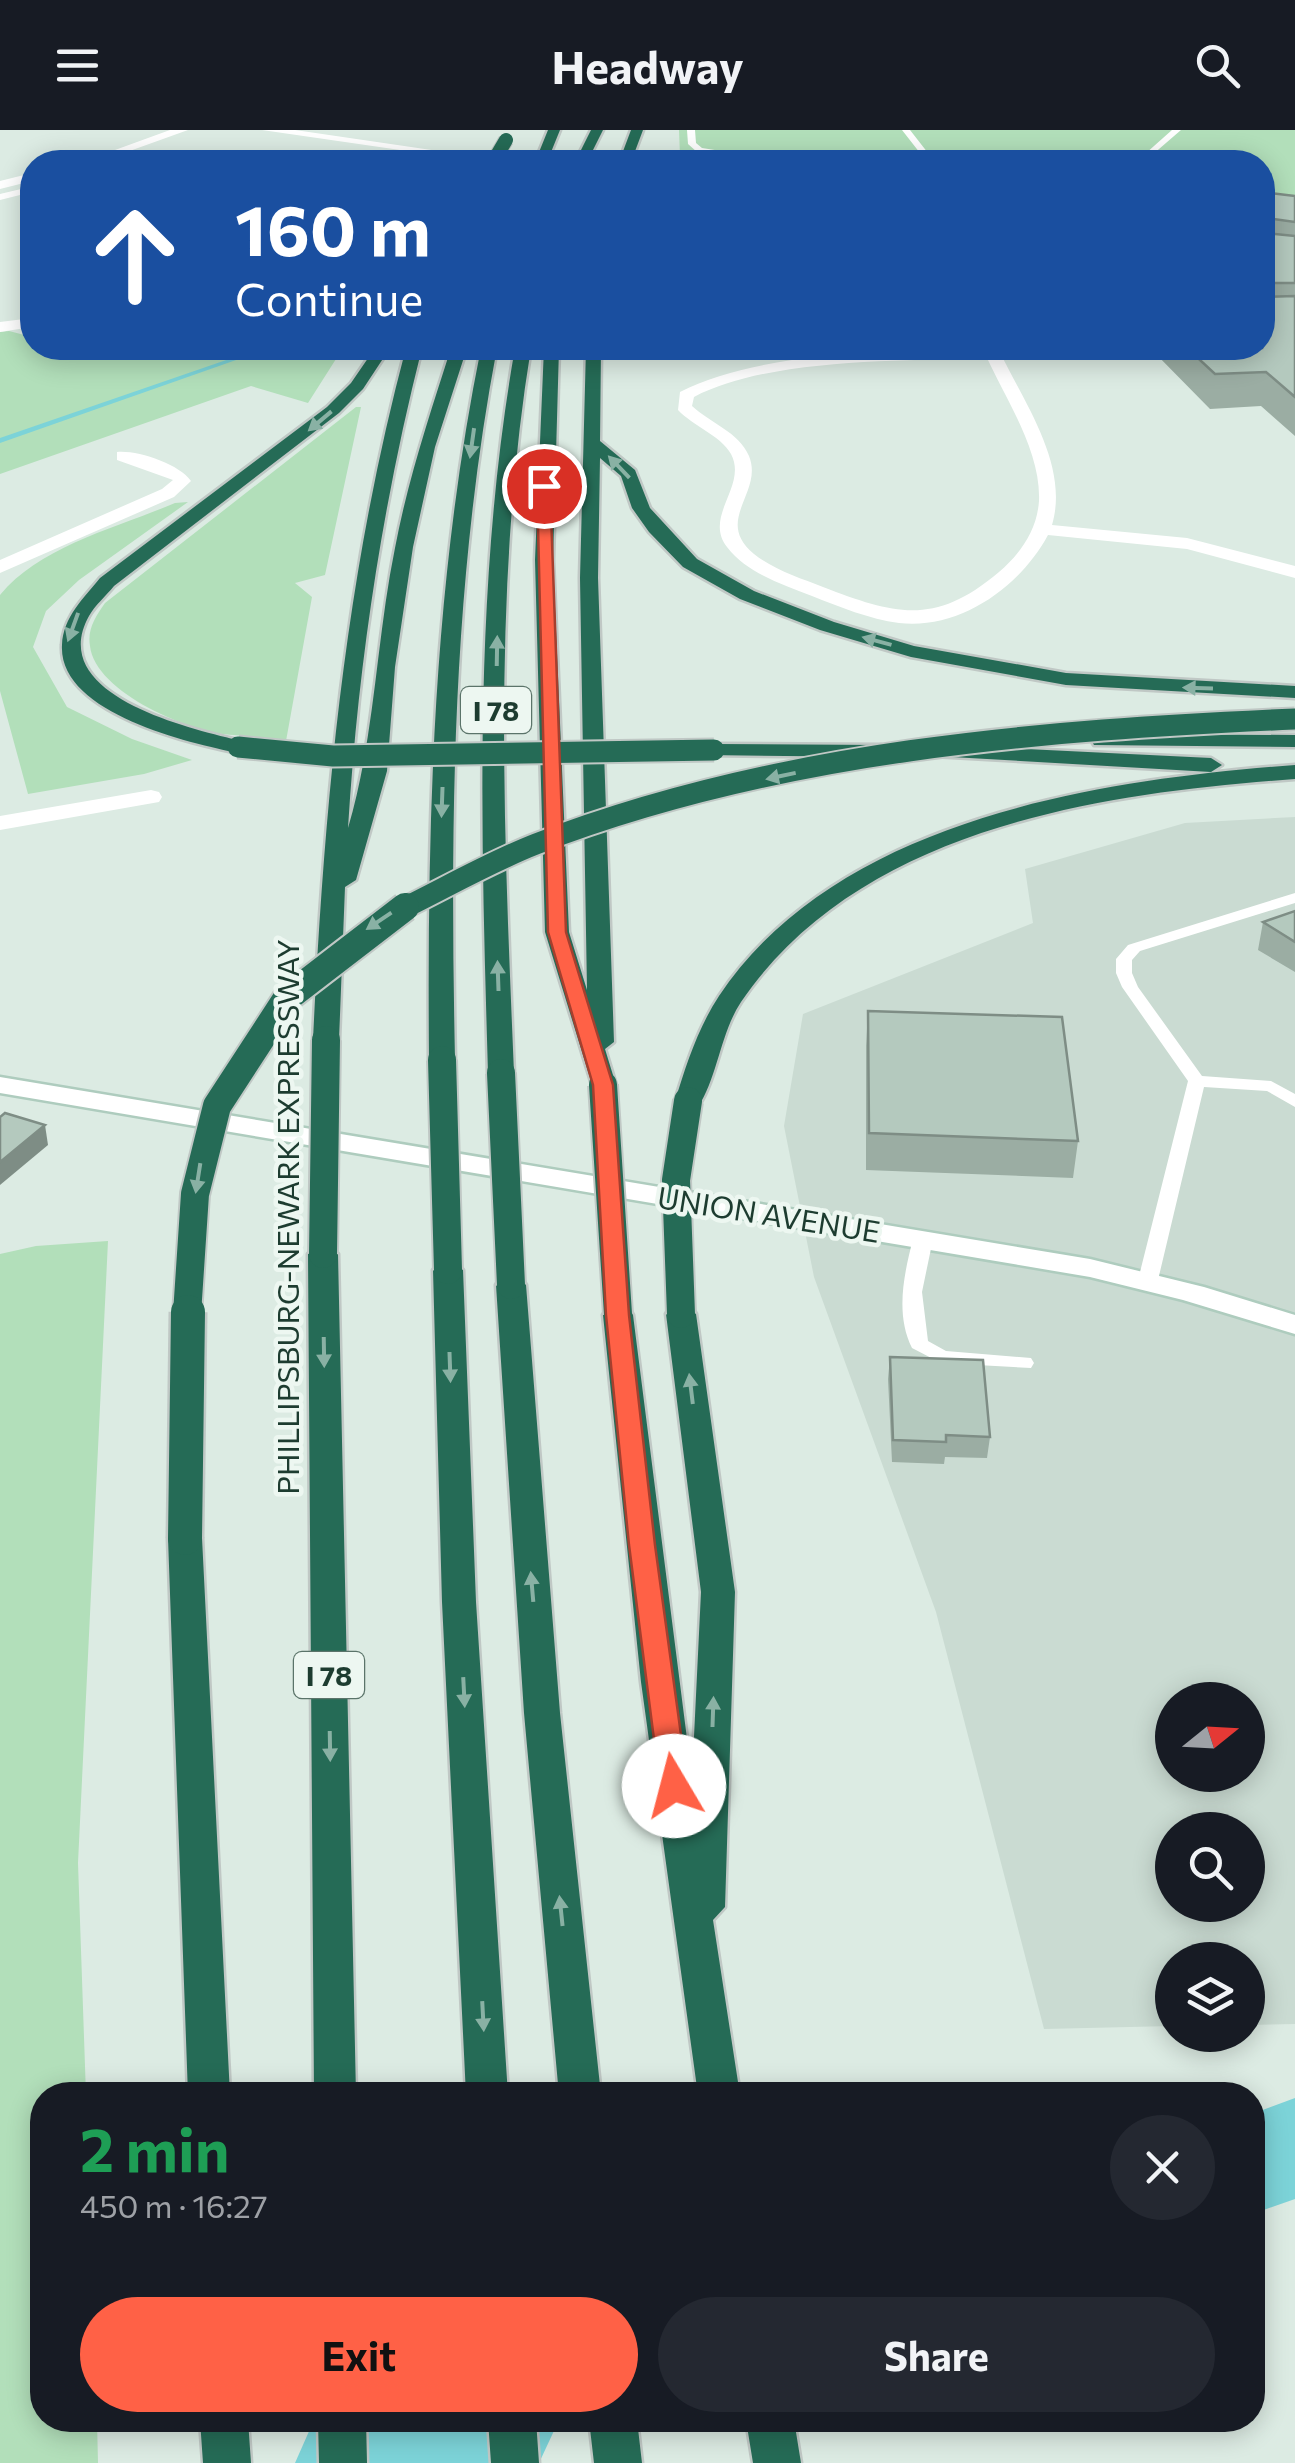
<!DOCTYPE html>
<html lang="en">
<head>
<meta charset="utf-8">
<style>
	:root { --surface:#171b24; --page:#242831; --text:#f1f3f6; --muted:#9ea1a6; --accent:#ff6146 }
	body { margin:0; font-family:Commissioner,sans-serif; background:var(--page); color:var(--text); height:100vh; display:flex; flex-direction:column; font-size:38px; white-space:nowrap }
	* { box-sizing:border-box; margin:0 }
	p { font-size:32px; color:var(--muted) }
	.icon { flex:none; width:55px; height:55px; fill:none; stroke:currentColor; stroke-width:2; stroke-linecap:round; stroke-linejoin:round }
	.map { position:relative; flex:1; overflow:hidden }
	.details { position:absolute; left:30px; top:1952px; width:1235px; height:350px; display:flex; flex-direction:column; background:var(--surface); border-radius:40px; box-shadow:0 5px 25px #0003 }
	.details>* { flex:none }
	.banner { position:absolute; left:20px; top:20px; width:1255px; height:210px; border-radius:40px; box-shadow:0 5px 25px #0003; background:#1a4fa0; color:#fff; overflow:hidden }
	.needle { width:65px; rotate:72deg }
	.buttons { position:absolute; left:1155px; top:1552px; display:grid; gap:20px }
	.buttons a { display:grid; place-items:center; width:110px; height:110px; border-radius:50%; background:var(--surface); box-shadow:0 5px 25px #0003; font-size:50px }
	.pin { position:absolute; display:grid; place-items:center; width:85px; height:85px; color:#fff; margin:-42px; border:5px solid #fff; border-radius:50%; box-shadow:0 2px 10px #0007 }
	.me { position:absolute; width:110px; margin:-55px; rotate:352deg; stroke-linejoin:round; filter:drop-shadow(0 0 8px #0008) }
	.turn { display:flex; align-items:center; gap:35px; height:210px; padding:0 50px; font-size:45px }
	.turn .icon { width:130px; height:130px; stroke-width:2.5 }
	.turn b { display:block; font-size:70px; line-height:85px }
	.round { display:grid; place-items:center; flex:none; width:105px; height:105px; border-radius:52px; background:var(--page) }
	.overview { display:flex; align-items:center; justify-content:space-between; height:170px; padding:0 50px }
	h1 { font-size:60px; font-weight:700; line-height:75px; color:#1e9e55 }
	.cta { display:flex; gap:20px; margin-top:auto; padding:20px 50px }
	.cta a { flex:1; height:115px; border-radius:60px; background:var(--accent); color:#111; font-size:40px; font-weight:700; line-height:115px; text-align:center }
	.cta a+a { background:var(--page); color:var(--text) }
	header { display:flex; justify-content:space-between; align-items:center; height:130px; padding:0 50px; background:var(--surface); font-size:45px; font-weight:700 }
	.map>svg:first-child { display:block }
</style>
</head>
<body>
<header><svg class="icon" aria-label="menu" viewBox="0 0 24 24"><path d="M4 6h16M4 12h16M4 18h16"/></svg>Headway<svg class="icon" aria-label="search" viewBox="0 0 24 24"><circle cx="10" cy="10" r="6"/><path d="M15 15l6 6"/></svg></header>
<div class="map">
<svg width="1295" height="2333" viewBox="0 0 1295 2333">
	<rect width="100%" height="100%" fill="#dcebe3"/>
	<path fill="#cadbd2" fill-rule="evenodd" d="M 1295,687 L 1295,1894 L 1248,1895 L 1248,1830 L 1172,1830 L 1172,1896 L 1044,1899 L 936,1482 L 814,1147 L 784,996 L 803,884 L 1033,793 L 1025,739 L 1185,693 ZM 1172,1570 L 1248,1570 L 1248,1645 L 1172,1645 ZM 1172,1700 L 1248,1700 L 1248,1775 L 1172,1775 Z"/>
	<path fill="#b2dfba" d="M 679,0 L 1295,0 L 1295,92 L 1263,89 L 1262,32 L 744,32 L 680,26 Z
		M 9,201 L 32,207 L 32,218 L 343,218 L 308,273 L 251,256 L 0,344 L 0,202 Z
		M 356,277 L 361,277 L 325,445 L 295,453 L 312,467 L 286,611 C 269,609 248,606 234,605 C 193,604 95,563 90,516 C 87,499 96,486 105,473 Z
		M 188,372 L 79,450 L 46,481 L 33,517 L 67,577 L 132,609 L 192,630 L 144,644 L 28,664 L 0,561 L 0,465 C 40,416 119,397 175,373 Z
		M 108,1111 L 78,1733 L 86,1965 L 42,1965 L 42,2290 L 97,2290 L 98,2333 L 0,2333 L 0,1124 L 36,1116 Z"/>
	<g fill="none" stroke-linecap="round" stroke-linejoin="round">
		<path fill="#7cd3d8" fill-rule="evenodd" d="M 261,218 L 270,218 L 0,313 L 0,308 Z"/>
		<path fill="#7cd3d8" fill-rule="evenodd" d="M 1295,1968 L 1295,2069 L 1252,2084 L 1252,1984 Z
			M 314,2290 L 559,2290 L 539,2333 L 295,2333 Z"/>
		<g stroke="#aeccbe" stroke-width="5">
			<path id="secondary" d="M 0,947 L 1090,1129 L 1204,1157 L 1295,1185 L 1295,1204 L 1183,1170 L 1090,1147 L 0,963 Z"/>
		</g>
		<g stroke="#c0c8c5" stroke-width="5">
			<path id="highway" d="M 548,0 L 560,0 L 547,32 L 535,32 Z
				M 591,0 L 603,0 L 587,32 L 575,32 Z
				M 631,0 L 643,0 L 631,32 L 619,32 Z
				M 375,218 L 390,218 L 363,259 L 339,283 L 114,456 C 106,466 95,475 89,486 C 44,567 196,600 246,612 L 249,617 L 246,622 L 238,623 C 189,613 58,583 62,515 C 63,487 84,468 100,448 L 327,277 L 351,253 Z
				M 406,218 L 422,218 C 382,376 358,535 348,698 C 375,607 376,511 395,418 C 408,349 430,284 451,218 L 467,218 L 435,317 L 413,417 L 395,537 L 387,641 L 356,750 L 345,757 L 339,910 L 326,918 L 313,910 C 324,675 345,446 406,218 Z
				M 481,218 L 497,218 C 452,454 450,690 455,930 L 442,938 L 429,930 C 427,690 433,454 481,218 Z
				M 515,218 L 531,218 C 492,456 504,703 514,943 L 501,951 L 488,943 C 481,703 473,455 515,218 Z
				M 544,218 L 559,218 L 553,430 L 569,802 L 587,860 L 580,448 L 586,218 L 601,218 L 600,311 L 635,340 L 650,378 L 697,429 L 754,461 L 834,492 L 914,516 L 1066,543 L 1295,556 L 1295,568 L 1066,555 L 911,527 L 820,500 L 740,469 L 683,437 L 649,402 L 632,378 L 621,346 L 600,328 L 598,448 L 614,912 L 605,919 L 616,955 L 612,961 L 594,961 L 545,802 L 535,430 Z
				M 1102,604 L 1295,605 L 1295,617 L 1094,615 L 1091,610 L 1094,605 Z
				M 714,614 L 881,615 L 892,621 L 881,627 L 706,625 L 703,620 Z
				M 942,615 L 1211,628 L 1222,635 L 1211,642 L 934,626 L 931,621 Z
				M 1295,635 L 1295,649 C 1102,663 860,697 741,872 C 720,904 718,946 698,977 L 678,977 L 675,971 C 686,935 698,898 719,866 C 838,688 1099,650 1295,635 Z
				M 323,1115 L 333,1118 L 338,1124 L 356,1965 L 314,1965 L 308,1124 L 313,1118 Z
				M 448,1131 L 458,1134 L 463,1140 L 476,1472 L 508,1965 L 466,1965 L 442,1472 L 433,1140 L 438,1134 Z
				M 511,1146 L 522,1149 L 526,1155 L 560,1583 L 601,1965 L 559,1965 L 524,1583 L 496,1155 L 500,1149 Z
				M 681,1175 L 692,1178 L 696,1184 L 735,1462 L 725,1777 L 713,1790 L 740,1965 L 698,1965 L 641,1552 L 603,1185 L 607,1178 L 629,1178 L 633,1185 L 692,1648 L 701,1462 L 666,1184 L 670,1178 Z
				M 185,1397 L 197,1400 L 202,1408 L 230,1965 L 188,1965 L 168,1408 L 173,1400 Z
				M 200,2290 L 248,2290 L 251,2333 L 203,2333 Z
				M 318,2290 L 366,2290 L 367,2333 L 319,2333 Z
				M 488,2290 L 536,2290 L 539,2333 L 491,2333 Z
				M 589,2290 L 637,2290 L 642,2333 L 594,2333 Z
				M 746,2290 L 794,2290 L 801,2333 L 753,2333 Z"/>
		</g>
		<path fill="#fff" fill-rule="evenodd" d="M 687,0 L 695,0 L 696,13 L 702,18 L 791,32 L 773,32 L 697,22 L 688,14 Z
			M 902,0 L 910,0 L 935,32 L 927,32 Z
			M 1172,0 L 1181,0 L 1144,32 L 1136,32 Z
			M 21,59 L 24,64 L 0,70 L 0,64 Z
			M 1295,763 L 1295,773 L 1140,821 L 1132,830 L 1132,843 L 1138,857 L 1202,946 L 1271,951 L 1295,964 L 1295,977 L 1267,961 L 1204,957 L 1158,1150 L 1155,1154 L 1141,1154 L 1138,1150 L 1188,951 L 1122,857 L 1116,843 L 1116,829 L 1128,815 Z
			M 923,1103 L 933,1109 L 922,1162 L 928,1211 L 946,1221 L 1031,1228 L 1034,1233 L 1031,1238 L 941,1233 L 912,1218 C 895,1184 904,1144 913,1109 Z"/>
		<path fill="#fff" fill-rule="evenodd" d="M 170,0 L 188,0 L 99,32 L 82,32 Z
			M 262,0 L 295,0 L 513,32 L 483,32 Z
			M 32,43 L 32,51 L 0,59 L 0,51 Z
			M 32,188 L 32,197 L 0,202 L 0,192 Z
			M 998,218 C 1022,270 1070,334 1052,395 L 1187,408 L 1295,436 L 1295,448 L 1187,419 L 1048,405 C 1020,457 960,500 899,493 C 869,489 840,477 812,466 C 782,454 748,444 727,417 C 703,386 748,356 731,324 C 720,305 693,296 678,280 L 680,262 C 758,221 912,218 998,218 ZM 987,228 C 1007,271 1041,322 1039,371 C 1037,400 1021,423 999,442 C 935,496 896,485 823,457 C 800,448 774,440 754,424 C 713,390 764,363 749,326 C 739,302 710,293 692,276 L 694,267 C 768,228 903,231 987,228 Z
			M 117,322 C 138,320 179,334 191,351 L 174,367 L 0,443 L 0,430 L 162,359 L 173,350 L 117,330 Z
			M 151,660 L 159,662 L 162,667 L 159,672 L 0,700 L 0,686 Z"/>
		<use href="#secondary" fill="#fff" fill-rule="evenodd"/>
		<use href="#highway" fill="#256b56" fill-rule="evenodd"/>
		<g stroke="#c0c8c5" stroke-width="16" stroke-linecap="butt">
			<path id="highway-bridge-far3" d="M 493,32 L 506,10"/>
		</g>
		<g stroke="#c0c8c5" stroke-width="25" stroke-linecap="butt">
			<path id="highway-bridge-far2" d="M 238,617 L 333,626 L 714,620
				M 400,780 C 445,758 490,732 536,714 C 776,621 1041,600 1295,589"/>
		</g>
		<g stroke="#c0c8c5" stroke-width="32" stroke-linecap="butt">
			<path id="highway-bridge-far1" d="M 442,930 L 448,1140
				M 501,943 L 511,1155
				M 603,955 L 618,1184
				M 323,1124 L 326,910
				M 187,1184 L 195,1064 L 217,976 L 288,867 L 405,777
				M 681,1184 L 676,1050 L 688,971"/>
		</g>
		<g stroke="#c0c8c5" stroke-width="39" stroke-linecap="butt">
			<path id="highway-bridge" d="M 185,1408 L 188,1182"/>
		</g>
		<use href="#highway-bridge-far3" stroke="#256b56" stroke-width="14"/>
		<use href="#highway-bridge-far2" stroke="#256b56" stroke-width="21"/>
		<use href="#highway-bridge-far1" stroke="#256b56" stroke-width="28"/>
		<use href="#highway-bridge" stroke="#256b56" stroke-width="34"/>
	</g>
	<path fill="#9bada3" d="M 1262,62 L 1295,66 L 1295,306 L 1261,276 L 1210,279 L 1150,218 L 1262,218 Z
		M 1295,781 L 1295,842 L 1258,820 L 1263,792 Z
		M 868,881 L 1078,1011 L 1073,1048 L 866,1040 L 866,916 Z
		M 890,1227 L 990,1307 L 987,1328 L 945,1327 L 944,1334 L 892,1332 L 888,1249 Z"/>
	<path fill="#7e8d85" d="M 45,995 L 48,1015 L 0,1055 L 0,1032 Z"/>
	<path fill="#b4c9be" stroke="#7e8d85" stroke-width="2.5" d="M 1262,62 L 1295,66 L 1295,92 L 1266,88 L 1262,99 Z
		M 1262,100 L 1266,103 L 1295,106 L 1295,153 L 1266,153 L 1263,157 L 1266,167 L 1295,166 L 1295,267 L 1266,242 L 1215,244 L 1187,218 L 1262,218 Z
		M 1295,781 L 1295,812 L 1263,792 Z
		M 868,881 L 1062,887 L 1078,1011 L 869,1003 Z
		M 5,983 L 45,995 L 0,1032 L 0,987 Z
		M 890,1227 L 983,1230 L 990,1307 L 946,1305 L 946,1312 L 893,1310 Z"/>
	<defs><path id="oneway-solid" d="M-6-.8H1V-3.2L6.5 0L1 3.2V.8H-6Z" transform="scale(2.5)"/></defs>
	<g fill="#89b1a4">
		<use href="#oneway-solid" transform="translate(320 291) rotate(140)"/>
		<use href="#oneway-solid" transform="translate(472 313) rotate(98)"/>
		<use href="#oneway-solid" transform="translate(619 337) rotate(-134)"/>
		<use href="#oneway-solid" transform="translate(73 497) rotate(110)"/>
		<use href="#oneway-solid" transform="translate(877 511) rotate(-165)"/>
		<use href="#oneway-solid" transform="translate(497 521) rotate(-89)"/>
		<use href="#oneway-solid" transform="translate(1198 558) rotate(-178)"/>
		<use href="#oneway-solid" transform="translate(781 646) rotate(168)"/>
		<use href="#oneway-solid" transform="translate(442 672) rotate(92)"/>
		<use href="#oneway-solid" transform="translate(379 791) rotate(146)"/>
		<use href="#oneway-solid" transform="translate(498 846) rotate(-92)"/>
		<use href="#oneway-solid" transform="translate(198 1048) rotate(99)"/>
		<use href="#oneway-solid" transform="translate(324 1222) rotate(89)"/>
		<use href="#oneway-solid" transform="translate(450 1237) rotate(88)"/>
		<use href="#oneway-solid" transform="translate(691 1259) rotate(-97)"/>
		<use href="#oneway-solid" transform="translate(532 1457) rotate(-95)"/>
		<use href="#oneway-solid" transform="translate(464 1562) rotate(87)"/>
		<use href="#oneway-solid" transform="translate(713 1582) rotate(-88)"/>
		<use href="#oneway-solid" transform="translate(330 1616) rotate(89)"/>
		<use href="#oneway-solid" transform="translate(561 1781) rotate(-96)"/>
		<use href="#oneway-solid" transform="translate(483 1886) rotate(87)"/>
	</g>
	<path fill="#ff6146" stroke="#a63f2e" stroke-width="2.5" d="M 544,352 L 550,356 L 566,802 L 613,955 L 629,1185 L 655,1415 L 688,1656 L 684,1663 L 674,1666 L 664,1663 L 660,1656 L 629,1415 L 606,1185 L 593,955 L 548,802 L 537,356 Z"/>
	<g text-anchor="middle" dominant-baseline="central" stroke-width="9" stroke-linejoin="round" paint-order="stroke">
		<g fill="#edf7f1" stroke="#5b746a" stroke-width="2.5">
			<rect x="461" y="557" width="70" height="46" rx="8"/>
			<rect x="294" y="1522" width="70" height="46" rx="8"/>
		</g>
		<g font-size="28" font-weight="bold" fill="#1d3c30">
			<text x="496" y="580">I 78</text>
			<text x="329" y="1545">I 78</text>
		</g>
		<g font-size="30" fill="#1d3c30" stroke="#edf7f1">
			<text transform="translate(769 1083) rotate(9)">UNION AVENUE</text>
			<text transform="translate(286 1087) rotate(-90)">PHILLIPSBURG-NEWARK EXPRESSWAY</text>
		</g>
	</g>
</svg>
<div class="buttons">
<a><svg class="needle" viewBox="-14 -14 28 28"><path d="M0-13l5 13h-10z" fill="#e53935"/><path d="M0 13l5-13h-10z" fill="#9ea1a6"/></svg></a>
<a><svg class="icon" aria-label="search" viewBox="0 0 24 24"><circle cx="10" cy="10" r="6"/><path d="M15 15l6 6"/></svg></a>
<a><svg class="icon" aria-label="layers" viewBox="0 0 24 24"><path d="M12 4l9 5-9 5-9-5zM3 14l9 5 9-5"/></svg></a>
</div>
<div class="pin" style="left:544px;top:356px;background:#d93025"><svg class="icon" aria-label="arrive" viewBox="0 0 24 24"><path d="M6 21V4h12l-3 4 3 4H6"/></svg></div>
<svg class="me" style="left:674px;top:1656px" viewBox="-20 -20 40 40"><circle r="19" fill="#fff"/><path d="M0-13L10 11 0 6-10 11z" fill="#ff6146"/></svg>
<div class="banner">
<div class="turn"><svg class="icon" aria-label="ahead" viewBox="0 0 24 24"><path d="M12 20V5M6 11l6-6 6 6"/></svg><div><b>160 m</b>Continue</div></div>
</div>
<section class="details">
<div class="overview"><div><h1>2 min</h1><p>450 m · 16:27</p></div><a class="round"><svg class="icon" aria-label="close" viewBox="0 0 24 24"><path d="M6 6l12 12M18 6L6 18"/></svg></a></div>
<div class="cta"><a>Exit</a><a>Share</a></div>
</section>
</div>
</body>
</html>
